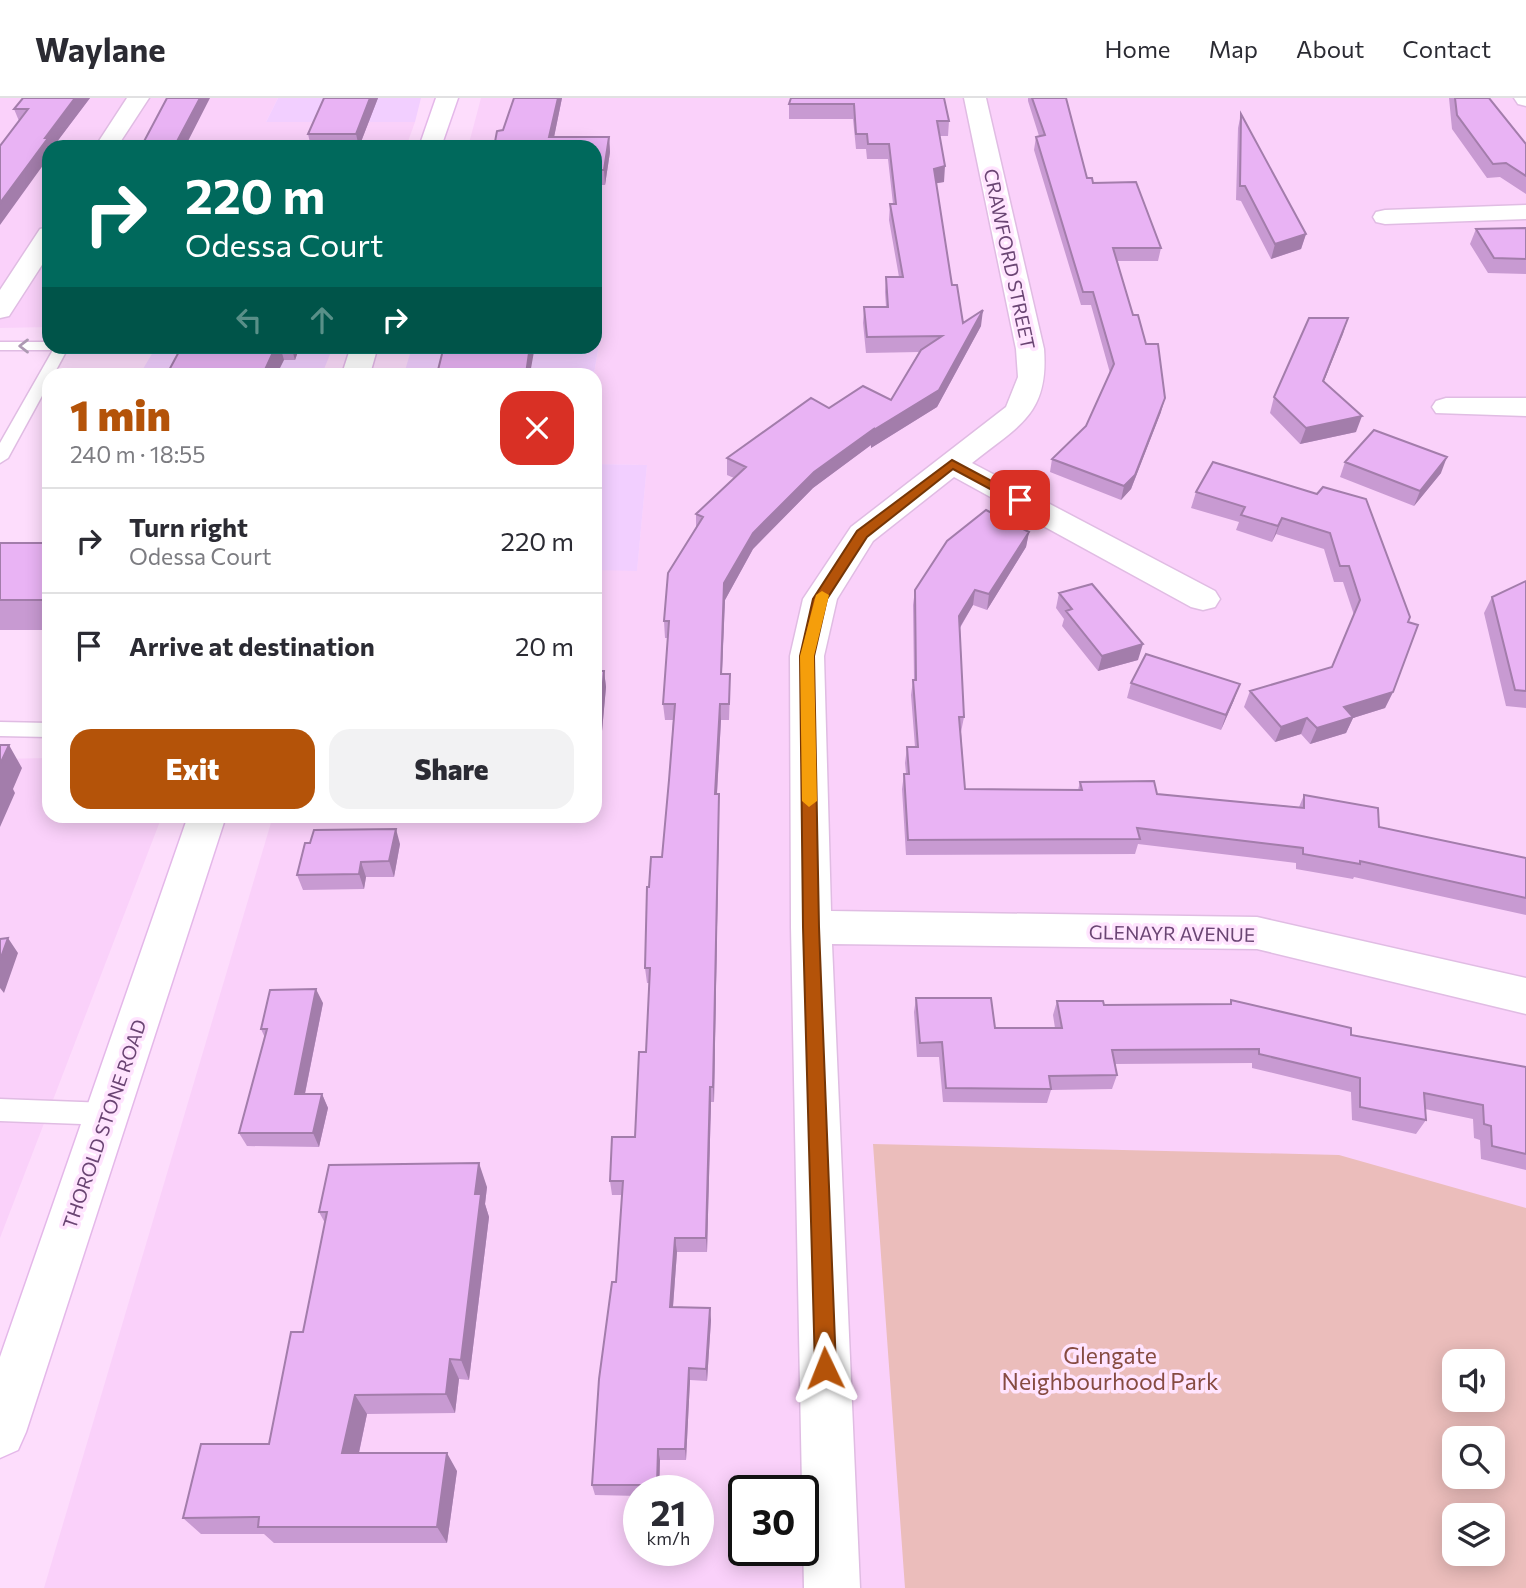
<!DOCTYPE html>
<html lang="en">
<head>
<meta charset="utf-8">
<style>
	:root { --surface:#fff; --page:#f2f2f3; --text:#2b2b33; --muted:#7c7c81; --line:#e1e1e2; --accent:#b45309 }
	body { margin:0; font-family:Commissioner,sans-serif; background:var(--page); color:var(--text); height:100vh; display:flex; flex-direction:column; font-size:26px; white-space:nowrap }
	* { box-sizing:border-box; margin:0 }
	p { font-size:23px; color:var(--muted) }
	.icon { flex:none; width:38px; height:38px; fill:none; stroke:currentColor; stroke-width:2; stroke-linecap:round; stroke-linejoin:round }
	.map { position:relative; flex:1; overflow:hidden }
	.drawer { position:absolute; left:42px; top:270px; width:560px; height:455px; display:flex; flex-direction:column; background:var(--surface); border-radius:21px; box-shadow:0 4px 18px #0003 }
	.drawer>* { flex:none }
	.guide { position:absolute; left:42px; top:42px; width:560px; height:214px; border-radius:21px; box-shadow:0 4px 18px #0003; background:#00695c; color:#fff; overflow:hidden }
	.buttons { position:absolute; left:1442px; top:1251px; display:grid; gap:14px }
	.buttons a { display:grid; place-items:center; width:63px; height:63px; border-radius:14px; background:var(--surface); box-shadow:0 4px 18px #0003; font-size:35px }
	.speed { position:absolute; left:623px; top:1377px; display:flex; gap:14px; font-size:35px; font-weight:700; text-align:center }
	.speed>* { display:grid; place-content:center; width:91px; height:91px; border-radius:50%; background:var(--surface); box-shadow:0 4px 18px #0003; line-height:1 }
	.speed small { font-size:18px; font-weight:400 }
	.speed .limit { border:4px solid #111; border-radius:10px; background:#fff; color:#111 }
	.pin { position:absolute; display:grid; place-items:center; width:60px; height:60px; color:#fff; margin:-30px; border-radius:14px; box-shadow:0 4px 10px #0006 }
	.me { position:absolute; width:77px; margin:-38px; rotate:358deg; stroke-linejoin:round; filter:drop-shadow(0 0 5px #0008) }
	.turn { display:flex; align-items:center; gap:24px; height:147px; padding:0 28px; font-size:32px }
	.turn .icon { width:91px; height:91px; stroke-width:2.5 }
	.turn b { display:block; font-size:49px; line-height:60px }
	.lanes { display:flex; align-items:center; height:66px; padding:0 28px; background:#0003; justify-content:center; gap:35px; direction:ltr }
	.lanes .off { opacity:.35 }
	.round { display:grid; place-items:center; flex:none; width:74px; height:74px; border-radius:21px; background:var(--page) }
	.overview { display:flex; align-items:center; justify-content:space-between; height:119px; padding:0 28px }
	h1 { font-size:42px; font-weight:800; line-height:52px; color:var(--accent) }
	.primary-button { display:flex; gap:14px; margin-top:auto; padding:14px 28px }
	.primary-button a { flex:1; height:80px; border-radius:21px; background:var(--accent); color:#fff; font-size:28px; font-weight:800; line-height:80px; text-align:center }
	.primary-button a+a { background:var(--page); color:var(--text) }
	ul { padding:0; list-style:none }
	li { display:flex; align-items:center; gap:21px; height:105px; padding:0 28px; border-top:2px solid var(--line) }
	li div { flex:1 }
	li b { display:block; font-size:26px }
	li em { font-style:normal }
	header { display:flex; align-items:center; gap:42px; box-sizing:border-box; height:98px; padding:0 35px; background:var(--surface); border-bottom:2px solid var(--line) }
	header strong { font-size:33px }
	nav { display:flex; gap:38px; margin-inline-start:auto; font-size:24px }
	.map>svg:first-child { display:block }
</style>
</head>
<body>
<header>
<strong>Waylane</strong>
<nav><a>Home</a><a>Map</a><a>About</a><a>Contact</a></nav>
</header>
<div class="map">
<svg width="1526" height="1490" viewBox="0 0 1526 1490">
	<rect width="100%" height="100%" fill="#fdddfc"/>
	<path fill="#fad1fa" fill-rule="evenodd" d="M 0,0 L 278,0 L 266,24 L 415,24 L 406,49 L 49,49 L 49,229 L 0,230 Z
		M 481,0 L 1526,0 L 1526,1490 L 44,1490 L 273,718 L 595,718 L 595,472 L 637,472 L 647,367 L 595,366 L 594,276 L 602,230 L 595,229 L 595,49 L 468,49 ZM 1454,1264 L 1493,1264 L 1493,1302 L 1454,1302 ZM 1454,1340 L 1493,1340 L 1493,1379 L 1454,1379 ZM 639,1393 L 698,1393 L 698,1452 L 639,1452 ZM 744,1393 L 803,1393 L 803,1452 L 744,1452 ZM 1454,1418 L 1493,1418 L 1493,1456 L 1454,1456 Z
		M 49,660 L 49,718 L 162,718 L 0,1140 L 0,661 Z"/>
	<path fill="#f2cfff" d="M 278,0 L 421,0 L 415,24 L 266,24 Z
		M 595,229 L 602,229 L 594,276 L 404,276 L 412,249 L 595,248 Z
		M 156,249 L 333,249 L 322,276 L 140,276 Z
		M 595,366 L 647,367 L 637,473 L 595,472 Z"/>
	<path fill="#ebbdbb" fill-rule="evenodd" d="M 873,1046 L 1339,1057 L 1526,1110 L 1526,1490 L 905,1490 ZM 1454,1264 L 1493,1264 L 1493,1302 L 1454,1302 ZM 1454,1340 L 1493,1340 L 1493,1379 L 1454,1379 ZM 1454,1418 L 1493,1418 L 1493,1456 L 1454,1456 Z"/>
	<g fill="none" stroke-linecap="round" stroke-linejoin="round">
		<g stroke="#e0bce3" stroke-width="3">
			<path id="lane" d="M 0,244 L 49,244 L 49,248 L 69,248 L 54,276 L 49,276 L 49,285 L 8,360 L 0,365 L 0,345 L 53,252 L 0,252 Z
				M 0,624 L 49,625 L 49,639 L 0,638 Z
				M 0,1001 L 108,1005 L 117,1008 L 120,1016 L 117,1024 L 108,1027 L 0,1023 Z"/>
		</g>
		<g stroke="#e0bce3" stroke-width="3">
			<path id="street" d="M 127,0 L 149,0 L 117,49 L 95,49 Z
				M 964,0 L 986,0 L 1044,251 C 1049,317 1018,328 972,365 L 1215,493 L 1220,501 L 1215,509 L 1203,512 L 1191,509 L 954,379 L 873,443 L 837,501 L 824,558 L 831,813 L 1257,819 L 1526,880 L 1526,916 L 1257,851 L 832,846 L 860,1490 L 804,1490 L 791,829 L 790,558 L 803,501 L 851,429 L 1006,309 L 1018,279 L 1016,251 Z
				M 1514,0 L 1526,0 L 1526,8 L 1518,6 Z
				M 1526,107 L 1526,121 L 1385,126 L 1376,124 L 1373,119 L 1376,114 L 1385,112 Z
				M 49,129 L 49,156 L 9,218 L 0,220 L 0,192 L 40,131 Z
				M 1446,300 L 1526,300 L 1526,318 L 1436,315 L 1432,309 L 1436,303 Z"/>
		</g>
		<g stroke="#e4b8e9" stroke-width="3">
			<path id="secondary" d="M 436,0 L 458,0 L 441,49 L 419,49 Z
				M 351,248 L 378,248 L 370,276 L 342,276 Z
				M 188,718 L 226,718 L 26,1334 L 18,1352 L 0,1360 L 0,1259 Z"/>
		</g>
		<use href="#lane" fill="#fff" fill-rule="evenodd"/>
		<use href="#street" fill="#fff" fill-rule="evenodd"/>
		<use href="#secondary" fill="#fff" fill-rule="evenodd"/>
	</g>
	<path fill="#c89ad2" d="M 23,0 L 90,0 L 53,49 L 19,23 L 14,11 Z
		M 324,0 L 378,0 L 359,49 L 311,49 L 308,36 Z
		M 514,0 L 562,0 L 554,39 L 609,39 L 610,54 L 605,87 L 595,87 L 595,49 L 494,49 L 497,33 L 503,32 Z
		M 944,0 L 949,23 L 948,38 L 940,38 L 944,84 L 936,85 L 952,187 L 963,225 L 981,228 L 937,309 L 871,350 L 871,347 L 813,390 L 753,451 L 725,502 L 722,576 L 730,576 L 730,593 L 729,622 L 721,622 L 717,696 L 719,712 L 714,1004 L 711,1004 L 707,1154 L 677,1154 L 673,1209 L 711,1222 L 707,1283 L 690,1282 L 686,1362 L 660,1362 L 659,1393 L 639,1393 L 639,1398 L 595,1397 L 592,1387 L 616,1184 L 622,1097 L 612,1097 L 610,1083 L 635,1039 L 646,954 L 649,885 L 647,885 L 645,870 L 649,789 L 662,759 L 669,682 L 673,622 L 665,622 L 663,606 L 668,540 L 665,540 L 664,523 L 696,430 L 696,416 L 734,380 L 727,377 L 727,360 L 829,310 L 891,302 L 919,254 L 866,255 L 863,225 L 864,209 L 886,209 L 885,194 L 886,179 L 899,179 L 889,122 L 890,106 L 893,106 L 888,61 L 867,61 L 866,51 L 856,51 L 853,21 L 789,21 L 789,6 Z
		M 1028,0 L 1066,0 L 1087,80 L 1161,150 L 1158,163 L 1117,163 L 1161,314 L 1131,391 L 1121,402 L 1050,374 L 1052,361 L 1086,328 L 1110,275 L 1091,207 L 1081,207 L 1034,52 L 1036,39 L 1039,38 L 1028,3 Z
		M 1449,0 L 1489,0 L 1526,46 L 1526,96 L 1500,79 L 1487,80 L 1452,31 Z
		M 1241,16 L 1306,136 L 1301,151 L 1271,161 L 1241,103 L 1236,102 L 1238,30 Z
		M 1526,130 L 1526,176 L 1488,175 L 1470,146 L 1476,131 Z
		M 1348,220 L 1324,283 L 1356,334 L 1300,346 L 1270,315 L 1274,299 Z
		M 182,248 L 300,248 L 295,262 L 284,262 Z
		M 1345,364 L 1441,375 L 1414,408 L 1340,379 Z
		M 1196,394 L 1317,396 L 1408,524 L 1393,594 L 1385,610 L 1353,620 L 1346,635 L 1310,646 L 1301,636 L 1275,644 L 1244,609 L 1250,593 L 1332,569 L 1354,517 L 1343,484 L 1334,484 L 1324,451 L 1276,436 L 1272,444 L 1236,432 L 1239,424 L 1191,410 Z
		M 1029,434 L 1026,449 L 987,512 L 973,507 L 960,530 L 964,619 L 961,634 L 965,691 L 1078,692 L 1080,684 L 1157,696 L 1299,709 L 1304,697 L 1379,729 L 1526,760 L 1526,817 L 1354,779 L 1353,781 L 1296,771 L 1296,765 L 1138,746 L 1135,756 L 906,757 L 902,691 L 904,676 L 906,676 L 905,665 L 907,649 L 915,649 L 911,597 L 913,582 L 914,582 L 913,507 L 915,492 Z
		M 0,445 L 49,445 L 49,532 L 0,532 Z
		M 1526,483 L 1526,610 L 1506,608 L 1484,515 L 1492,499 Z
		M 1059,495 L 1138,562 L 1098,573 L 1062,528 L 1064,521 L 1056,510 Z
		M 595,573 L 604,573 L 606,589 L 601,644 L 595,644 Z
		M 1131,585 L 1234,602 L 1221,632 L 1127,600 Z
		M 400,746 L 394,779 L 366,779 L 364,791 L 303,792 L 297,777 Z
		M 916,900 L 995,930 L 1055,930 L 1053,917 L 1057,903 L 1104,907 L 1230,906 L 1231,902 L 1351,937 L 1526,969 L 1526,1072 L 1481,1061 L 1480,1042 L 1474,1040 L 1473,1021 L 1425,1011 L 1426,1022 L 1416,1036 L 1352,1022 L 1351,994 L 1252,970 L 1252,965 L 1115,966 L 1117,977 L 1112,991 L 1051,992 L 1047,1005 L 943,1004 L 939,959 L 917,959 L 914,914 Z
		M 323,905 L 305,996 L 322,996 L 328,1010 L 319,1049 L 247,1048 L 239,1035 L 265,940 L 261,931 Z
		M 487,1089 L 485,1106 L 489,1119 L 469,1282 L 459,1281 L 455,1315 L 367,1316 L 359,1355 L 457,1373 L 447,1445 L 274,1445 L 264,1436 L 201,1436 L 183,1420 L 269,1346 L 303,1234 L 325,1125 L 319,1114 Z"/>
	<path fill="#a37dab" d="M 75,0 L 90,0 L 53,49 L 49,49 L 49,59 L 0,127 L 0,105 L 45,40 Z
		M 200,0 L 210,0 L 185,49 L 174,49 Z
		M 370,0 L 378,0 L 359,49 L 356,36 Z
		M 558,0 L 562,0 L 552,49 L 549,39 Z
		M 609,39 L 610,54 L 605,87 L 604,72 Z
		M 945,68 L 944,84 L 932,86 L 934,71 Z
		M 1306,136 L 1301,151 L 1271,161 L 1275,146 Z
		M 983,212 L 981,228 L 937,309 L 871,350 L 871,347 L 813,390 L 753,451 L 725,502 L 721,593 L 721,576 L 724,485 L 753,435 L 814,374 L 875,330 Z
		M 1348,220 L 1343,236 L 1318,298 L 1323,283 Z
		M 276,248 L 280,248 L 284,262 L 277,276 L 263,276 Z
		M 291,248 L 300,248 L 295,262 Z
		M 530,248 L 535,248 L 530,276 L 526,276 Z
		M 1165,300 L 1161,314 L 1131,391 L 1121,402 L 1124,388 Z
		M 1362,318 L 1356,334 L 1300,346 L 1306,330 Z
		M 1447,359 L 1441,375 L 1414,408 L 1420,393 Z
		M 1282,420 L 1276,436 L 1272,444 L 1278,428 Z
		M 1029,434 L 1026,449 L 987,512 L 989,496 Z
		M 975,492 L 973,507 L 957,534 L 959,518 Z
		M 1143,546 L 1138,562 L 1098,573 L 1102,558 Z
		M 604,573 L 606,589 L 601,644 L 599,628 Z
		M 1240,586 L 1234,602 L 1221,632 L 1226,617 Z
		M 1393,594 L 1385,610 L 1353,620 L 1346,635 L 1310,646 L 1317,630 L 1344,609 Z
		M 720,606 L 721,622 L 716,712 L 715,696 Z
		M 1307,620 L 1301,636 L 1275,644 L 1281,629 Z
		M 9,647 L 22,670 L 13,691 L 15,695 L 0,729 L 0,666 Z
		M 719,696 L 719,712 L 714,1004 L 713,989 Z
		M 396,731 L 400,746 L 394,779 L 389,763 Z
		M 361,764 L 366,779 L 364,791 L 359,776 Z
		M 8,840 L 18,855 L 4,895 L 0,890 L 0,862 Z
		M 316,891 L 323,905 L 302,1010 L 295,996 Z
		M 710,989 L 711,1004 L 707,1154 L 706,1140 Z
		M 322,996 L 328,1010 L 319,1049 L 313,1035 Z
		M 479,1065 L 487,1089 L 485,1106 L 489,1119 L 469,1282 L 461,1262 L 475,1096 Z
		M 675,1140 L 677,1154 L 672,1221 L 670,1209 Z
		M 710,1210 L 711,1222 L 707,1283 L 706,1271 Z
		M 450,1261 L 459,1281 L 455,1315 L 446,1296 Z
		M 689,1270 L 690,1282 L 686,1362 L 685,1351 Z
		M 355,1297 L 367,1316 L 355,1373 L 342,1355 Z
		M 658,1351 L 660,1362 L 659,1393 L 658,1393 L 657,1387 Z
		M 447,1355 L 457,1373 L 447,1445 L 437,1429 Z"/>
	<path fill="#e9b3f4" stroke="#a37dab" stroke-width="2" d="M 23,0 L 75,0 L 45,40 L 48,40 L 0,105 L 0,48 L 28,11 L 14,11 Z
		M 167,0 L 200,0 L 174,49 L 141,49 Z
		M 324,0 L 370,0 L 356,36 L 308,36 Z
		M 514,0 L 558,0 L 549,39 L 609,39 L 604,72 L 595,72 L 595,49 L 494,49 L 497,33 L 503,32 Z
		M 791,0 L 944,0 L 949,23 L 937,23 L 945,68 L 934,71 L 952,187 L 957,187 L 963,225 L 983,212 L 939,292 L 872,333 L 875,330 L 814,374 L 753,435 L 724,485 L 721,576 L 730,576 L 729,606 L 720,606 L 715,696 L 719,696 L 713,989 L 710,989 L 706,1140 L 675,1140 L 670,1209 L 710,1210 L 706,1271 L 689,1270 L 685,1351 L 658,1351 L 657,1387 L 592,1387 L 599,1281 L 612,1184 L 616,1184 L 623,1083 L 610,1083 L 612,1039 L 635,1039 L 639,954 L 646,954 L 650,870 L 645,870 L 647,789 L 649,789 L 651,759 L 662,759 L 669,682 L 675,606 L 663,606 L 669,523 L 664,523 L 668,475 L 703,419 L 696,416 L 746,369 L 727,360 L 811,300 L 829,310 L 863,288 L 891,302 L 921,252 L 942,238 L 867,239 L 864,209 L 888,209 L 886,179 L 903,179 L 890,106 L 896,106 L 889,46 L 868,46 L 867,36 L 856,36 L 854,6 L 789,6 Z
		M 1032,0 L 1066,0 L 1087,80 L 1092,80 L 1093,85 L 1136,84 L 1161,150 L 1113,150 L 1133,217 L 1138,217 L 1146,246 L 1158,246 L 1165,300 L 1135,377 L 1124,388 L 1052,361 L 1086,328 L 1114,266 L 1093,194 L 1083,194 L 1036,39 L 1045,37 Z
		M 1455,0 L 1489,0 L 1526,46 L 1526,78 L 1506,65 L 1493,66 L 1457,17 Z
		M 1241,16 L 1306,136 L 1275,146 L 1245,88 L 1240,88 Z
		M 1526,130 L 1526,161 L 1494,160 L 1476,131 Z
		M 1309,220 L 1348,220 L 1323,283 L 1362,318 L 1306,330 L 1274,299 Z
		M 182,248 L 276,248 L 263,276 L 167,276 Z
		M 444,248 L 530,248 L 526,276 L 437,276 Z
		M 1374,332 L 1447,359 L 1420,393 L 1345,364 Z
		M 1213,364 L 1317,396 L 1323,389 L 1366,401 L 1410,519 L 1408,524 L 1418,527 L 1393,594 L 1344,609 L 1353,619 L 1317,630 L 1307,620 L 1281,629 L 1250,593 L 1332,569 L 1360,502 L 1349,468 L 1340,468 L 1330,435 L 1282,420 L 1278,428 L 1241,417 L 1245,409 L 1196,394 Z
		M 986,412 L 1029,434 L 989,496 L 975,492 L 959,518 L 964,619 L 959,619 L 965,691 L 1082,692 L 1080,684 L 1154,683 L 1157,696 L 1304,710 L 1304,697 L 1378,710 L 1379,729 L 1526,760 L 1526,800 L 1360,763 L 1360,766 L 1303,756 L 1303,750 L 1137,730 L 1140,741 L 908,742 L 904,676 L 909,676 L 907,649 L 918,649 L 913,582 L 916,582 L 915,492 L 947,443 Z
		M 0,445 L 49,445 L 49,502 L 0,502 Z
		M 1526,483 L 1526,593 L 1515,592 L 1492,499 Z
		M 1092,486 L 1143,546 L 1102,558 L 1066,513 L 1072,511 L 1059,495 Z
		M 1146,556 L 1240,586 L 1226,617 L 1131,585 Z
		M 595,573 L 604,573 L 599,628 L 595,628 Z
		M 0,647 L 9,647 L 0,666 Z
		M 396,731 L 389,763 L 361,764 L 359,776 L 297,777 L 305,745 L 310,745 L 314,732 Z
		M 8,840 L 0,862 L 0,841 Z
		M 316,891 L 295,996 L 322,996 L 313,1035 L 239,1035 L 267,931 L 261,931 L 270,892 Z
		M 916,900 L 991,900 L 995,930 L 1062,930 L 1057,903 L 1103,903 L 1104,907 L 1231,906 L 1231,902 L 1351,930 L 1351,937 L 1526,969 L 1526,1056 L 1492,1048 L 1491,1028 L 1484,1026 L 1483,1007 L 1424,995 L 1426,1022 L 1360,1009 L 1360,980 L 1259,956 L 1259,951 L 1112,952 L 1117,977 L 1049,978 L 1051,991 L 946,990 L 942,944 L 920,945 Z
		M 479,1065 L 475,1096 L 481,1096 L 461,1262 L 450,1261 L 446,1296 L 355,1297 L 342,1355 L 447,1355 L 437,1429 L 258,1429 L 259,1419 L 183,1420 L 201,1346 L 269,1346 L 291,1234 L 303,1234 L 327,1114 L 319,1114 L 329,1067 Z"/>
	<defs><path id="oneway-chevron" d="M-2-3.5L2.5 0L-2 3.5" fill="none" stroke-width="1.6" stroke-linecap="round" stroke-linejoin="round" transform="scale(1.75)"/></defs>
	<use stroke="#ad99b2" href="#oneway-chevron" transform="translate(24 248) rotate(180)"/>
	<path fill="#b45309" stroke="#753606" stroke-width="2" d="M 952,362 L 1027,402 L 1016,405 L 953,371 L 867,439 L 827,501 L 814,558 L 819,829 L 836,1270 L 833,1277 L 825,1280 L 818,1277 L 815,1270 L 803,829 L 800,558 L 813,501 L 857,433 Z"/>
	<path fill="#f59e0b" d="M 822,493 L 829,497 L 814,558 L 817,703 L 809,709 L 802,703 L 800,558 L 816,497 Z"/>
	<g text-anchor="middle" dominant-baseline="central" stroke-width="7" stroke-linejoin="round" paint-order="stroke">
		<g font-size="19" fill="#6a4573" stroke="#ffe4fe">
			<text transform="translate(1010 161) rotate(78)">CRAWFORD STREET</text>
			<text transform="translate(1172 835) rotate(1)">GLENAYR AVENUE</text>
			<text transform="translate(104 1026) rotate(-71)">THOROLD STONE ROAD</text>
		</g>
		<g font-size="23" fill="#864b41" stroke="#ffe4fe">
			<text x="1110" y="1257">Glengate<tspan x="1110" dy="26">Neighbourhood Park</tspan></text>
		</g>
	</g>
</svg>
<div class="buttons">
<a><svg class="icon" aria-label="sound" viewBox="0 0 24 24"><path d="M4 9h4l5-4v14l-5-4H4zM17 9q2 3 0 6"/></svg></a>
<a><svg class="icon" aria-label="search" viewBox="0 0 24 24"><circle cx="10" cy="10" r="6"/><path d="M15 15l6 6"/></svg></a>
<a><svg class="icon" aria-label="layers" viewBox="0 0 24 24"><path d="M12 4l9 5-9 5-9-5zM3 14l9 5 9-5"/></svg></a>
</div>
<div class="speed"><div>21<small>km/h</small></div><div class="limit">30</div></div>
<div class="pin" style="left:1020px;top:402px;background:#d93025"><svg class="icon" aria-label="arrive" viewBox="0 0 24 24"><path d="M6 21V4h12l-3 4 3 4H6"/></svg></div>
<svg class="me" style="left:825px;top:1270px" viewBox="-20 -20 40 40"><path d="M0-17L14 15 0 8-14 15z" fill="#b45309" stroke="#fff" stroke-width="4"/></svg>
<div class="guide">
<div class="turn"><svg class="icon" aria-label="right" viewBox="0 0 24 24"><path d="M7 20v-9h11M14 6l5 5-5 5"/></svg><div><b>220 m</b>Odessa Court</div></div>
<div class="lanes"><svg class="icon off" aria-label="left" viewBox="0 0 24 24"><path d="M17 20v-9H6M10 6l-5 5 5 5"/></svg><svg class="icon off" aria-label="ahead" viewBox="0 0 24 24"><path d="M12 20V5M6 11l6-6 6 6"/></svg><svg class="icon" aria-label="right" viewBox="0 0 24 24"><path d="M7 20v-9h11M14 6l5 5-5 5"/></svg></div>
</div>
<section class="drawer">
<div class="overview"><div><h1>1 min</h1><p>240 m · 18:55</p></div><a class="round" style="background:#d93025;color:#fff"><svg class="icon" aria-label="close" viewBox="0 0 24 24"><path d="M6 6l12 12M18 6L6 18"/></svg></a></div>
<ul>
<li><svg class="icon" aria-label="right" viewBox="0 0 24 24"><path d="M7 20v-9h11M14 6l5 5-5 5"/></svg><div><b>Turn right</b><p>Odessa Court</p></div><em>220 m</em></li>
<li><svg class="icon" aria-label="arrive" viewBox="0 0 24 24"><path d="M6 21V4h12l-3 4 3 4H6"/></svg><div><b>Arrive at destination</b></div><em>20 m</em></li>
</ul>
<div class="primary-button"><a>Exit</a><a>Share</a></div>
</section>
</div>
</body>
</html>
